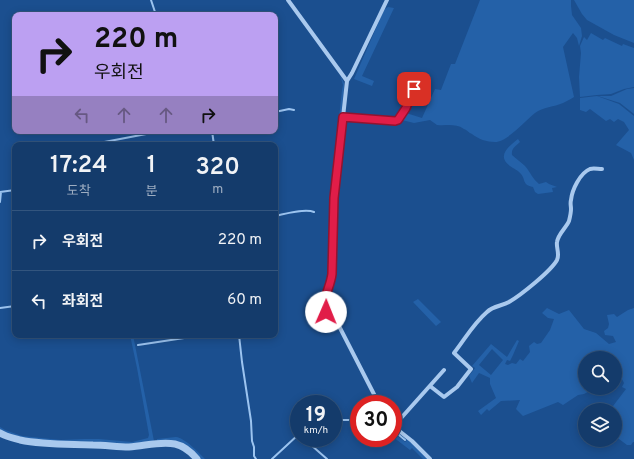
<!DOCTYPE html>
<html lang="ko">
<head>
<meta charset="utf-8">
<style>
	:root { --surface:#143b6b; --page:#214673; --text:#f1f3f6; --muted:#9dadc1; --line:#33557e }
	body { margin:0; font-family:Overpass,"Noto Sans KR",sans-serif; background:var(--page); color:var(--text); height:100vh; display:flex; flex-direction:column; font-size:15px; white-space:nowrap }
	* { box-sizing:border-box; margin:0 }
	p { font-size:13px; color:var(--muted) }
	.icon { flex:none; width:22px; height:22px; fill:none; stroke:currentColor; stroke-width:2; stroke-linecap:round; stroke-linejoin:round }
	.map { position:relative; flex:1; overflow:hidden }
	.sheet { position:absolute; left:12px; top:142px; width:266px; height:196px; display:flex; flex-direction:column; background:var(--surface); border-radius:8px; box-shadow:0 2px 10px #0003,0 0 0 1px var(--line) }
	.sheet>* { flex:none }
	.top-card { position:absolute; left:12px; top:12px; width:266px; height:122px; border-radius:8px; box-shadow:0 2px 10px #0003,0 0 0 1px var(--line); background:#bca0f2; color:#111; overflow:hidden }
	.buttons { position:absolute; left:578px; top:351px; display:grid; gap:8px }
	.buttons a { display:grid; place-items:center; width:44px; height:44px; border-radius:50%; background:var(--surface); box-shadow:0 2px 10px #0003,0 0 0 1px var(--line); font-size:20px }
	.speed { position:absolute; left:290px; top:395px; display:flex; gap:8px; font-size:20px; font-weight:700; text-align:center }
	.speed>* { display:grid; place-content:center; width:52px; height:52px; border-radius:50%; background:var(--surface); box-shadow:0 2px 10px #0003,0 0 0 1px var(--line); line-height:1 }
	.speed small { font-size:10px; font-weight:400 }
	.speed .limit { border:6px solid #d22; background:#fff; color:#111 }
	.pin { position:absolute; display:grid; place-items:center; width:34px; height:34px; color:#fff; margin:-17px; border-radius:8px; box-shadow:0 2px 6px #0006 }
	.me { position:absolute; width:44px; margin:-22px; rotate:1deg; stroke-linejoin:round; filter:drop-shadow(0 0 3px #0008) }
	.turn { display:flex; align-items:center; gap:14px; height:84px; padding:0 16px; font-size:18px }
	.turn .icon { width:52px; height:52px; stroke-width:2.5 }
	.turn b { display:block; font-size:28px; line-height:34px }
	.lanes { display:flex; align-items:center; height:38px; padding:0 16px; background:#0003; justify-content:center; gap:20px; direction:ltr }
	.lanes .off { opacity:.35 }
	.eta { display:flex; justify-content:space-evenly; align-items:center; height:68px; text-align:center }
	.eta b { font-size:24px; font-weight:600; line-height:28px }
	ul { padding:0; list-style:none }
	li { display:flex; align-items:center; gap:12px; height:60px; padding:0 16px; border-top:1px solid var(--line) }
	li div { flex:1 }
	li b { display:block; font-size:15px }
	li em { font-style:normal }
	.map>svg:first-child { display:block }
</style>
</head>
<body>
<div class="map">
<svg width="634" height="459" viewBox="0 0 634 459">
	<rect width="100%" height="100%" fill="#1b4f8f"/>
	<path fill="#2461a8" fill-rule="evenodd" d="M 480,0 L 571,0 L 571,6 L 572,15 L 581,28 L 582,36 L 579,46 L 577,38 L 573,33 L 563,47 L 574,97 C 571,99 567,101 563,103 C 554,107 543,107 535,113 C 525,121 507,142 495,142 C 487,142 478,139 472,134 C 469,133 467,130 464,129 C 455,123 447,126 437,125 L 430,120 L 414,123 L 402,120 L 406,113 L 422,118 L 435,89 L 441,90 L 451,64 L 455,64 Z
		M 574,0 L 634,0 L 634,43 L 614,35 L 587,20 L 582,14 Z
		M 388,7 L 394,8 L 362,76 L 374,81 L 372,86 L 354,79 L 383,12 L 385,9 Z
		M 591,33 L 603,40 L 605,38 L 622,46 L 623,44 L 634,48 L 634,87 L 624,89 L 611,94 L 597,95 L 580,97 L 579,77 L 581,53 L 580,46 L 584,37 L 587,40 Z
		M 340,75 L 344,83 L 344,89 L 331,212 L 329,212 L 342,90 L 343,85 Z
		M 634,88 L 634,114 L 620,103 L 598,96 L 611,96 L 627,89 Z
		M 597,96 L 619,104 L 634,116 L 634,160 L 631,153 L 616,145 L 629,130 L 624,122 L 618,119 L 614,122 L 610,119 L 606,121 L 590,109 L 586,112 L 580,110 L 580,98 Z
		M 518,139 L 520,142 C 516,146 511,148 512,155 C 516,159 521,162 525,166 C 531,173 532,178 539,184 L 546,182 L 549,184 L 557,187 L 552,188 L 553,192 L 538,194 L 535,192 L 533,187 C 522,185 526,180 521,174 C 518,170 514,169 510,166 C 496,156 509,146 518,139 Z
		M 418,299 L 441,322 L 436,326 L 413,302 Z
		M 547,308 L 559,314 L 569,310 L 584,329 L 596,333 L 609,344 L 616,342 L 613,336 L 605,335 L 604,331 L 608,328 L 609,324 L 607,315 L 614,314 L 617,317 L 628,310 L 634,308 L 634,442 L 633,442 L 631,445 L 627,445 L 615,436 L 615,410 L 610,410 L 626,389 L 622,387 L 624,383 L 622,379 L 615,376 L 615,358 L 585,358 L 585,388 L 595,388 L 584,394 L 578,395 L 563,405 L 558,402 L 523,416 L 516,409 L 520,400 L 501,401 L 489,411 L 487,409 L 481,415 L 478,411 L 496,398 L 490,384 L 490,378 L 479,373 L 472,383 L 469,376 L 475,368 L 472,366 L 491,344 L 507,357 L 517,340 L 519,341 L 513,355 L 510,361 L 507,360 L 505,364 L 508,365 L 512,363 L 516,364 L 520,359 L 523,361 L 530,352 L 529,346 L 534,342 L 537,344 L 541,343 L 550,330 L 554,319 L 548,318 L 542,313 ZM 492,349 L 503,360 L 491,375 L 479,365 Z
		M 130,335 L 133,335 L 154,441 L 141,444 L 62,444 L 12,436 L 0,430 L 0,427 L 5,430 L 22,436 L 61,440 L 84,439 L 99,439 L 132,442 L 148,438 L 149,435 L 137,368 Z
		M 393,428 L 408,439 L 428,459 L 423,459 L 412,448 L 410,450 L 393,437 L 393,432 L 405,442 L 407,440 Z
		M 176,437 C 185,438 198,452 205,459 L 199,459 L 191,450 L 157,441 L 157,439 Z"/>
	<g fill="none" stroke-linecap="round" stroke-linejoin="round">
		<path stroke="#9cc4f0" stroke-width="2" d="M 151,0 L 156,15
			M 275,112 L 289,109 L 294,110
			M 212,131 L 214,145
			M 99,143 L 162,131
			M 0,192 L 15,190
			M 0,202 L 1,192
			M 275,216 C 285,214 305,208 314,212
			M 0,308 L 15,306
			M 239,335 L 242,362 L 251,421 L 252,441 L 254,447 L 254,456 L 256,459
			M 138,345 L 204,335
			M 333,420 L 359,420
			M 393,430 L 405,440
			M 303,438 L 327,459
			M 272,459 L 299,434"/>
		<path stroke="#a9c9ee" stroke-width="4" d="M 288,0 L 347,81 L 334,198 L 332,274 C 330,287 320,302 328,315 C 330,319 336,322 339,326 L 379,404
			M 347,81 L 352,73 L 387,0
			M 343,117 L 395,121 C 405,117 410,98 414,89
			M 430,386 L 444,397 L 457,387 L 471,369 L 454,353 C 465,339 473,324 487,312 C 493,306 502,306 509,302 C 521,295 551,271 557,260 C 560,254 556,248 557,242 C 558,234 566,228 569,221 C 570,217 571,213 571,209 C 571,206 570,203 571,200 C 572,190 580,173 590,169 C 593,168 598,169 602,169
			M 393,426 L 412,441 L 430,459
			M 394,426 L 444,370"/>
		<path stroke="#a9c9ee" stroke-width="7" d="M 0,433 C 6,437 13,438 20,440 C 44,445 68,444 93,445 C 105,445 117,447 129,447 C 145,446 160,441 175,444 C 184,446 191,452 197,459"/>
	</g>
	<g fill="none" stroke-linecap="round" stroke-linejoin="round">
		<g stroke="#92132f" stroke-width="10">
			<path id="route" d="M 326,312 C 322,297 330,289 332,274 L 334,198 L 343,117 L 395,121 L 398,120 L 406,108 L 414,89"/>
		</g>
		<use href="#route" stroke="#e11d48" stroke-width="7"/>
	</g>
</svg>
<div class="buttons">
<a><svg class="icon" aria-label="search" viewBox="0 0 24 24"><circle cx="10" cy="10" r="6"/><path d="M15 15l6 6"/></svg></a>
<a><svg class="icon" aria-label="layers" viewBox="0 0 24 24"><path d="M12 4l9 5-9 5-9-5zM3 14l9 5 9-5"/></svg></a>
</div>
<div class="speed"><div>19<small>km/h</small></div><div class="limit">30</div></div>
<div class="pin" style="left:414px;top:89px;background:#d93025"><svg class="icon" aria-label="arrive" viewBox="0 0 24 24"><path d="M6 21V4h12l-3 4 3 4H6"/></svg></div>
<svg class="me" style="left:326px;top:312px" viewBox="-20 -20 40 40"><circle r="19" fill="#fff"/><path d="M0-13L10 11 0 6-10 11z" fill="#e11d48"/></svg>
<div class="top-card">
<div class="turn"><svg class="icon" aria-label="right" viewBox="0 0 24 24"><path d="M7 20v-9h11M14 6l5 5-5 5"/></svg><div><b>220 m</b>우회전</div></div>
<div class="lanes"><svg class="icon off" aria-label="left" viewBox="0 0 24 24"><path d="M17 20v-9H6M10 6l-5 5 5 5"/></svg><svg class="icon off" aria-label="ahead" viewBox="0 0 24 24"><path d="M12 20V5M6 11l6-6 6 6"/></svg><svg class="icon off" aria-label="ahead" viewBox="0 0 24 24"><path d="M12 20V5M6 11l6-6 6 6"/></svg><svg class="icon" aria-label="right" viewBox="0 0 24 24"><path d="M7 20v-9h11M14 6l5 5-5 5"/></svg></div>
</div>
<section class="sheet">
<div class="eta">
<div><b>17:24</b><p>도착</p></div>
<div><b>1</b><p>분</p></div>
<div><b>320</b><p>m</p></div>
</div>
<ul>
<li><svg class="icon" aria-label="right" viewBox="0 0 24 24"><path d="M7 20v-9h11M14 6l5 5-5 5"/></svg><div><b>우회전</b></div><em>220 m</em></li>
<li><svg class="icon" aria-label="left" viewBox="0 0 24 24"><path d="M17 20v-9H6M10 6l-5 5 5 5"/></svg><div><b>좌회전</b></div><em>60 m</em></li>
</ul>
</section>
</div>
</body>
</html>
